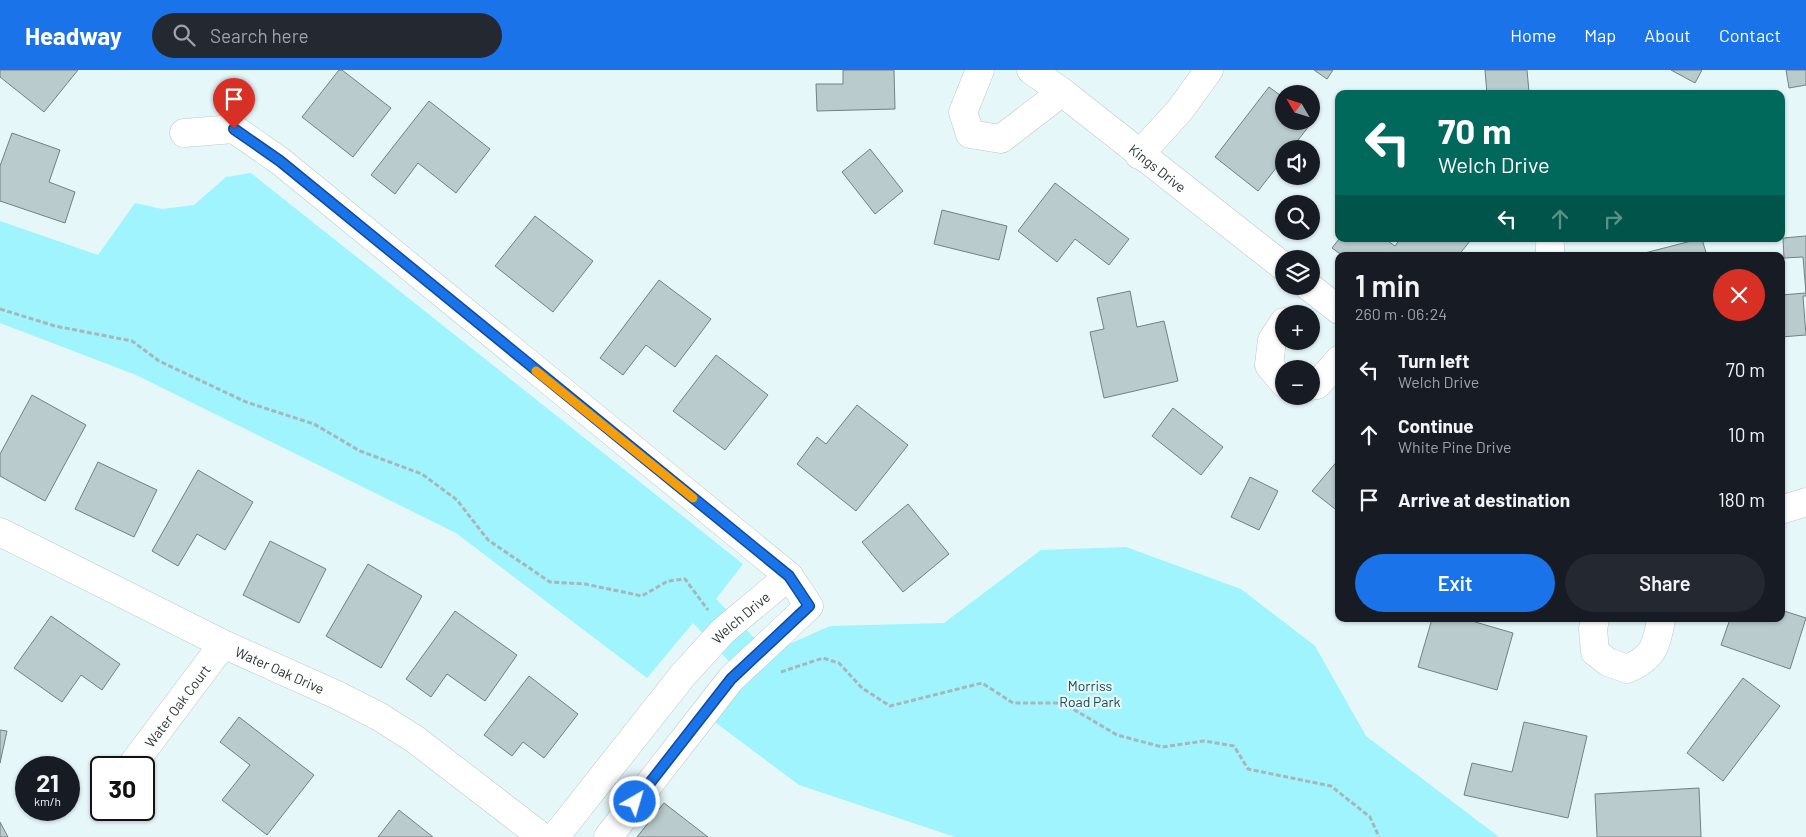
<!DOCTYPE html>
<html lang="en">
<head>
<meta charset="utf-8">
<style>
	:root { --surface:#171b24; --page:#242831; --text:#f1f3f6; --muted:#9ea1a6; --accent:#1a73e8 }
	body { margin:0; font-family:Barlow,sans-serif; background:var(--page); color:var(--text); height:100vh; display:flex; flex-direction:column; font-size:19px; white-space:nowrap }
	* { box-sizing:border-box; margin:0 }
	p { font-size:16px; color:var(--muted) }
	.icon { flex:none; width:28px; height:28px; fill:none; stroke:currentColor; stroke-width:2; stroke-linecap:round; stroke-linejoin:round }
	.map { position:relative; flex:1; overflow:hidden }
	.panel { position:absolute; left:1335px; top:182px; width:450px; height:370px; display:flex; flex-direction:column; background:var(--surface); border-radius:10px; box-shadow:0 1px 4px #0004 }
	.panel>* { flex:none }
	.top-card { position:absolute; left:1335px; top:20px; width:450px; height:152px; border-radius:10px; box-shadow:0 1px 4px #0004; background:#00695c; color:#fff; overflow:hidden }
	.needle { width:32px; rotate:308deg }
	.buttons { position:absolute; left:1275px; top:15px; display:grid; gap:10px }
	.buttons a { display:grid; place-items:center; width:45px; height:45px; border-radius:50%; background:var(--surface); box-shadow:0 1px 4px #0004; font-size:25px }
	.speed { position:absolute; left:15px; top:686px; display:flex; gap:10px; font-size:25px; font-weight:700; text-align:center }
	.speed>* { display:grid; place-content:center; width:65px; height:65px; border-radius:50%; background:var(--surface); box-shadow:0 1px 4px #0004; line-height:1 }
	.speed small { font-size:12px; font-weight:400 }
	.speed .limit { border:2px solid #111; border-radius:8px; background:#fff; color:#111 }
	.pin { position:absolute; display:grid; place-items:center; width:42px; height:42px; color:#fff; margin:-51px -21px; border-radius:50% 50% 50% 0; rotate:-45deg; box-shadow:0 0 5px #0007 }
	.pin .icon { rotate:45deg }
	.me { position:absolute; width:55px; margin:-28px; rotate:38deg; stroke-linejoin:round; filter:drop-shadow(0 0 4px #0008) }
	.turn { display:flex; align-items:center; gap:18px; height:105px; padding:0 20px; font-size:22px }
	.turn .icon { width:65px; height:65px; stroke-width:2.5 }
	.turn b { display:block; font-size:35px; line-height:42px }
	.lanes { display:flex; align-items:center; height:48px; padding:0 20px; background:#0003; justify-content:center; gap:25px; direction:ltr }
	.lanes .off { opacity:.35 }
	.round { display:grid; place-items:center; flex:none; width:52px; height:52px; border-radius:26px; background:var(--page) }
	.overview { display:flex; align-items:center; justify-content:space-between; height:85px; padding:0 20px }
	h1 { font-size:30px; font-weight:600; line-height:38px }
	.button { display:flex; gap:10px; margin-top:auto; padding:10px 20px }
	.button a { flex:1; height:58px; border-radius:30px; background:var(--accent); color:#fff; font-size:20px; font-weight:600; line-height:58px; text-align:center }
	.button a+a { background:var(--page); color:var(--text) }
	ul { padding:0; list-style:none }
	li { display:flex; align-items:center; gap:15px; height:65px; padding:0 20px }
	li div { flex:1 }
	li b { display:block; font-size:19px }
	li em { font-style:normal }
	header { display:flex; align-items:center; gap:30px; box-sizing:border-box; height:70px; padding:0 25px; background:var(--accent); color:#fff }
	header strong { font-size:24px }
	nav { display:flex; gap:28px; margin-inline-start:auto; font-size:18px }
	.search { width:350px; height:45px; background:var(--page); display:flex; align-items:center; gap:12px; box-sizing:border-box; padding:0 18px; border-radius:28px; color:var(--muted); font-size:19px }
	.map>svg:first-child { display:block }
</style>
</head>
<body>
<header>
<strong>Headway</strong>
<div class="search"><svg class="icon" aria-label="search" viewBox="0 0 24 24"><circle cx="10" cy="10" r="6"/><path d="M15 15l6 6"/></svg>Search here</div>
<nav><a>Home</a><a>Map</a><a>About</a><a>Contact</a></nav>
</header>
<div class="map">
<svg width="1806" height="767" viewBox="0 0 1806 767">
	<rect width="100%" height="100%" fill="#e6f7f9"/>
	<path fill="#9ff4fe" d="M 251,103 L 743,494 L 716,529 L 769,583 L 830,556 L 944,553 L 1041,480 L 1126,477 L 1241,519 L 1315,576 L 1366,666 L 1499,767 L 955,767 L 799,715 L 704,644 L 739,602 L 693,553 L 647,608 L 456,463 L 136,305 L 0,253 L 0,151 L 98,185 L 135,133 L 162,139 L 194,135 L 226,107 Z"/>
	<path fill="#bacbcd" stroke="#728183" d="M 0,0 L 78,0 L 44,42 L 0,7 Z
		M 339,0 L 342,0 L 391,38 L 353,87 L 302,47 Z
		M 843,0 L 894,0 L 895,39 L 817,41 L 816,14 L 843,14 Z
		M 1314,0 L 1333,0 L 1327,9 Z
		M 1485,0 L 1527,0 L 1529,22 L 1487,24 Z
		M 1671,0 L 1702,0 L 1695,13 Z
		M 1786,0 L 1806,0 L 1806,15 L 1789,18 Z
		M 1269,17 L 1284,28 L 1284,51 L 1313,51 L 1291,79 L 1284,79 L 1284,88 L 1258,121 L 1215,87 Z
		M 429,31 L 490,79 L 456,123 L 418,93 L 395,124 L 371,105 Z
		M 12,63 L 60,80 L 49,112 L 75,122 L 65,153 L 0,131 L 0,96 Z
		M 870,79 L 903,121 L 875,144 L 842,102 Z
		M 1055,113 L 1129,169 L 1109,195 L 1075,169 L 1057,192 L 1018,161 Z
		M 942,140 L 1007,156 L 999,190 L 934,174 Z
		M 535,146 L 593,191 L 553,242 L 495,196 Z
		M 1806,166 L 1806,226 L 1803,226 L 1806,265 L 1781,267 L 1781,225 L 1806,223 L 1803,187 L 1784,188 L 1783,168 Z
		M 1339,169 L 1385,169 L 1395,176 L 1400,169 L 1470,171 L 1458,186 L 1391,186 L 1385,182 L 1382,186 L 1343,186 L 1332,178 Z
		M 1702,169 L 1707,186 L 1633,186 L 1699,169 Z
		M 659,210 L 711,249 L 675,297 L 646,275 L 623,305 L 600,288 Z
		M 1130,221 L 1137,257 L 1164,251 L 1178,311 L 1104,328 L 1090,262 L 1104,259 L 1097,228 Z
		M 716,285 L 768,325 L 725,380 L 673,341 Z
		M 32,325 L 86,355 L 45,431 L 0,406 L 0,384 Z
		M 857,335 L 908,375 L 856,441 L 797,394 L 817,367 L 826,374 Z
		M 1173,338 L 1223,377 L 1201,405 L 1152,366 Z
		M 1339,389 L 1339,442 L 1312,421 Z
		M 98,392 L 157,420 L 134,467 L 75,439 Z
		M 198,400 L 253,432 L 225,480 L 197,464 L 178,496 L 152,481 Z
		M 1250,407 L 1278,421 L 1259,460 L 1231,447 Z
		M 908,434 L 949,484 L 903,522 L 862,472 Z
		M 270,471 L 326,499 L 299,553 L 243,525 Z
		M 368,494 L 422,526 L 381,598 L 326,566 Z
		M 1781,540 L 1806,548 L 1790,599 L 1721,575 L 1730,549 L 1781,549 Z
		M 455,541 L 517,585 L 485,631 L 447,604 L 431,627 L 406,609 Z
		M 51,546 L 120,594 L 102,620 L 81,605 L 62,632 L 14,598 Z
		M 1432,549 L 1465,549 L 1513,563 L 1497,620 L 1418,597 Z
		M 529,606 L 578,644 L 544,688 L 523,672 L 512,686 L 484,665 Z
		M 1743,608 L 1780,636 L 1723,711 L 1687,683 Z
		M 239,647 L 314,705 L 267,765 L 222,730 L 250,695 L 220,672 Z
		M 1524,652 L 1587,666 L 1568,748 L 1464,725 L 1472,693 L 1512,702 Z
		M 0,660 L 7,661 L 0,693 Z
		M 1699,718 L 1701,767 L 1597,767 L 1595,724 Z
		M 664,733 L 708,767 L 637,767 Z
		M 399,740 L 433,767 L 378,767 Z
		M 0,752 L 8,767 L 0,767 Z"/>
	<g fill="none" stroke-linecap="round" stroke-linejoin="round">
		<g stroke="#b9cacc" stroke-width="29">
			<g id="minor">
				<path d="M 980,0 L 963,42 L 970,64 L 1001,69 L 1062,22"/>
				<path id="s1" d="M 1031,0 L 1062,22 L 1284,197"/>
				<path d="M 184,63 L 234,59 L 280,91 L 789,506 L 809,536 L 731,609 L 608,767"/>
				<path d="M 1139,85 L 1180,40 L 1209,0"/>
				<path d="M 1550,186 L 1550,175"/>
				<path d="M 1308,216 L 1339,240"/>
				<path d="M 1284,252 L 1272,270 L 1269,295 L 1284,313"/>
				<path d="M 1311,316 L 1317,315 L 1339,290"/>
				<path d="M 1781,440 L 1806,432"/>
				<path id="s2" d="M 0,462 L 223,574 L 337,625 L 380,647 L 416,670 L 542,767"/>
				<path d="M 1595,549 L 1593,559 L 1595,582 L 1608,592 L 1627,599 C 1653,588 1657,576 1661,549"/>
				<path id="s3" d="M 130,698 L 223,574"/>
				<path id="s4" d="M 555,767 L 683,605 L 723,561 L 789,506"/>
			</g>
		</g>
		<path stroke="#a8b6b8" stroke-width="3" stroke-dasharray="5 2.5" stroke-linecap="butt" d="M 0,239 L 55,256 L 132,271 L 159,291 L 246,332 L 314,354 L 360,381 L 422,404 L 457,430 L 488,470 L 550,512 L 585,514 L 642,526 L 668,511 L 685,509 L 708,540
			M 781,602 L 823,588 L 839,593 L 862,618 L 890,636 L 982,613 L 1013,633 L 1063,633 L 1117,665 L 1162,677 L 1204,671 L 1234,676 L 1248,699 L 1331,716 L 1370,747 L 1379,767"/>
		<use href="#minor" stroke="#fff" stroke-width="28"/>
	</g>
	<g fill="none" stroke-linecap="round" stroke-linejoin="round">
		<g stroke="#114b97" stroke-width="12">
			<path id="route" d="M 234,59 L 280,91 L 789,506 L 809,536 L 731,609 L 635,732"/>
		</g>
		<use href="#route" stroke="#1a73e8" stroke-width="9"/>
		<path stroke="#f59e0b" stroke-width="9" d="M 536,301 L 693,428"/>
	</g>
	<g text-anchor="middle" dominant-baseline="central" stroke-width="4.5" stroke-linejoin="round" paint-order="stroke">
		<g font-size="14" fill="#2d3435" stroke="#e6f7f9">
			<text stroke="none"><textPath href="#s1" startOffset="160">Kings Drive</textPath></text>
			<text stroke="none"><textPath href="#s4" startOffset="288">Welch Drive</textPath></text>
			<text stroke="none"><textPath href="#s2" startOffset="312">Water Oak Drive</textPath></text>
			<text stroke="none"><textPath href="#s3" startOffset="78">Water Oak Court</textPath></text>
		</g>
		<g font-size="14" fill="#124c52" stroke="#e6f7f9">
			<text x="1090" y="615">Morriss<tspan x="1090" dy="16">Road Park</tspan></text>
		</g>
	</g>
</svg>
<div class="buttons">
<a><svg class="needle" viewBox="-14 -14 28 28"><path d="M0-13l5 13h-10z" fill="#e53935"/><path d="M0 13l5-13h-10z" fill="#9ea1a6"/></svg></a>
<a><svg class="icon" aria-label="sound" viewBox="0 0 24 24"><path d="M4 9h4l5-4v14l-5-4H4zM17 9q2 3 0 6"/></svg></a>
<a><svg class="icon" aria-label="search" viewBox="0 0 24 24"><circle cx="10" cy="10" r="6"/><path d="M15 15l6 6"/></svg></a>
<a><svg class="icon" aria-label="layers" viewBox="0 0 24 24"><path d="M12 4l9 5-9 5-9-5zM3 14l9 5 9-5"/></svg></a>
<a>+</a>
<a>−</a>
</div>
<div class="speed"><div>21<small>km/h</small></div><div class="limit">30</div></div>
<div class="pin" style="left:234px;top:59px;background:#d93025"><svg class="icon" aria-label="arrive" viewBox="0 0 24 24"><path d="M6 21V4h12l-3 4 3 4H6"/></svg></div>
<svg class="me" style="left:635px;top:732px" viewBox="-20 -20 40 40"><circle r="17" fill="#1a73e8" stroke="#fff" stroke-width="3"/><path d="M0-11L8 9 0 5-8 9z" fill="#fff"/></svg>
<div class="top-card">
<div class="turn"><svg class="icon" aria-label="left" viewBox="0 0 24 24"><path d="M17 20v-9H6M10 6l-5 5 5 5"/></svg><div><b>70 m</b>Welch Drive</div></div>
<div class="lanes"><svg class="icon" aria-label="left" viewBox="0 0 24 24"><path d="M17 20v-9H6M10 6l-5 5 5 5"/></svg><svg class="icon off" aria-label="ahead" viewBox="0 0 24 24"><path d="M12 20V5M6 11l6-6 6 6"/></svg><svg class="icon off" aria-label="right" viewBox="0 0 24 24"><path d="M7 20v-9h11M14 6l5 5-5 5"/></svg></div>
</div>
<section class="panel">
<div class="overview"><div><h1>1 min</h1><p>260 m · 06:24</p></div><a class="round" style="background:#d93025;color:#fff"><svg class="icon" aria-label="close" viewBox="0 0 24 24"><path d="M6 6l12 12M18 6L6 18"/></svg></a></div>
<ul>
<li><svg class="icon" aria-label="left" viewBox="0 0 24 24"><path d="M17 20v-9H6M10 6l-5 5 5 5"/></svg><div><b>Turn left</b><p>Welch Drive</p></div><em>70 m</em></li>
<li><svg class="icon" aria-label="ahead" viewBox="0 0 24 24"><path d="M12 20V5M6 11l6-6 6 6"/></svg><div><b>Continue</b><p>White Pine Drive</p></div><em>10 m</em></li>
<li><svg class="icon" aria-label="arrive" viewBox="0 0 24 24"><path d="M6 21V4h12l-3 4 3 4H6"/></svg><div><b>Arrive at destination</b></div><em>180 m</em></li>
</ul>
<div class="button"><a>Exit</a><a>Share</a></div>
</section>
</div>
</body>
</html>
